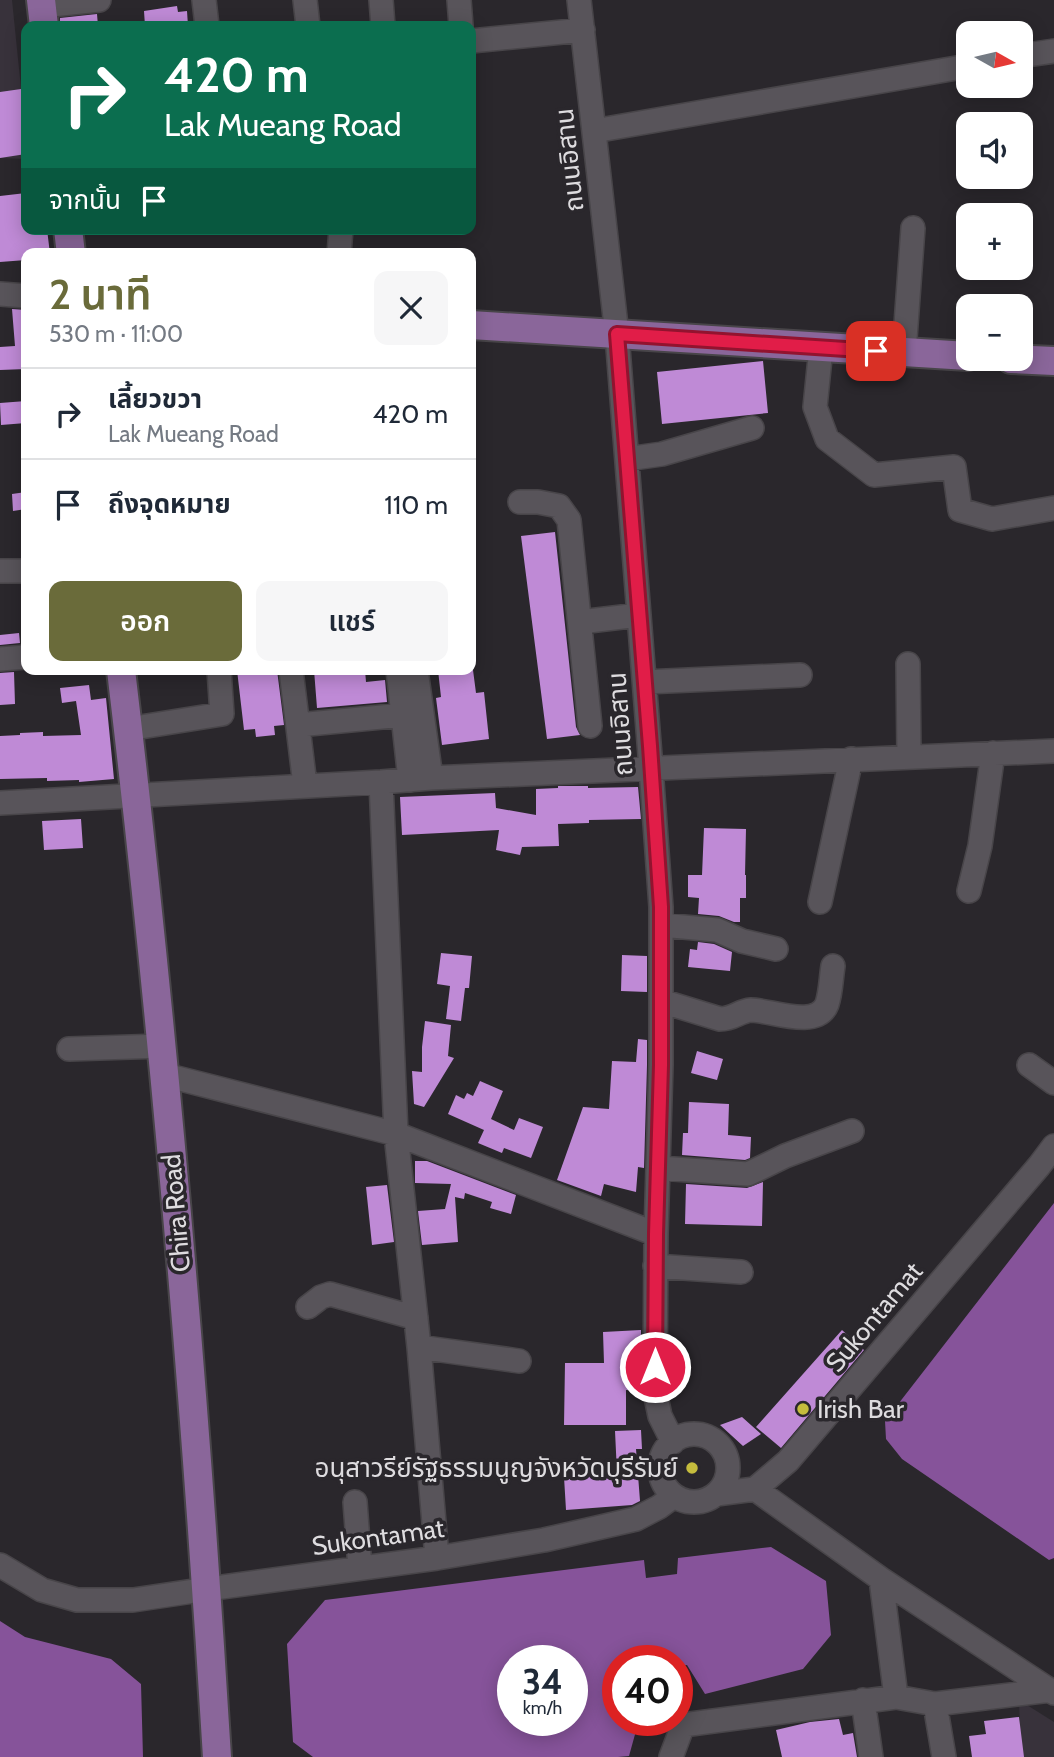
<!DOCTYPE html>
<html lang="th">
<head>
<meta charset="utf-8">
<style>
	:root { --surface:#fff; --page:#f6f6f7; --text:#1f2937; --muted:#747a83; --line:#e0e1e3; --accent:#6a6b3a }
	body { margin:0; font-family:Cabin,"Noto Sans Thai",sans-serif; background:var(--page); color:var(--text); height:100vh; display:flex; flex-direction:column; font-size:26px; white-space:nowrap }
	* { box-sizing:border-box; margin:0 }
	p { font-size:23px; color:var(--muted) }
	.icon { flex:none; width:38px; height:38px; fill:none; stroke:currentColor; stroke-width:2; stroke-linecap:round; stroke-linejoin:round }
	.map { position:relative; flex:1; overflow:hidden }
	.sheet { position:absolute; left:21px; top:248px; width:455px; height:427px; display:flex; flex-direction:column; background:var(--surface); border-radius:14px; box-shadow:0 4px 18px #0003 }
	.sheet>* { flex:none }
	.hud { position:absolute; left:21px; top:21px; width:455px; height:214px; border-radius:14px; box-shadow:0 4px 18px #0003; background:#0b6e4f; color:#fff; overflow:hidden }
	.needle { width:46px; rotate:98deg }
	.fabs { position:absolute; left:956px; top:21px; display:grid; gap:14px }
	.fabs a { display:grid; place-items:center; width:77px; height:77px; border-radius:14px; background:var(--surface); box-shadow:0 4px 18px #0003; font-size:35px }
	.speed { position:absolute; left:497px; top:1645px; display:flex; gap:14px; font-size:35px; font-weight:700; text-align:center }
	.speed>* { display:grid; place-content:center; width:91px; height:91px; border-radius:50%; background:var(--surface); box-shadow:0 4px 18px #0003; line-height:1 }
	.speed small { font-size:18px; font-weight:400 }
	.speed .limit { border:10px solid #d22; background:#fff; color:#111 }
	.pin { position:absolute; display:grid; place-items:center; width:60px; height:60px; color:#fff; margin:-30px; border-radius:14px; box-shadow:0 4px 10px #0006 }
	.me { position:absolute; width:77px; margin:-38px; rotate:0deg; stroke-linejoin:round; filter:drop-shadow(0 0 5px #0008) }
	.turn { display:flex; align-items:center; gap:24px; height:147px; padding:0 28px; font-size:32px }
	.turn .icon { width:91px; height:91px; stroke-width:2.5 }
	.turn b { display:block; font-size:49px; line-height:60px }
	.then { display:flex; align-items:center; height:66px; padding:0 28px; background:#0003; gap:14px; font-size:26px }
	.round { display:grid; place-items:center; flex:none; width:74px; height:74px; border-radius:14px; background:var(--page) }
	.summary { display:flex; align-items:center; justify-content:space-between; height:119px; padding:0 28px }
	h1 { font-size:42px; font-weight:600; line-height:52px; color:var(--accent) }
	.button { display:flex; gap:14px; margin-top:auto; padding:14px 28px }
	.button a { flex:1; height:80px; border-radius:14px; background:var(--accent); color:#fff; font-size:28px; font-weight:600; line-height:80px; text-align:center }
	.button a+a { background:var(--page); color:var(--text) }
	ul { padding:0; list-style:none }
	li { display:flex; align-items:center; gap:21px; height:91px; padding:0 28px; border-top:2px solid var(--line) }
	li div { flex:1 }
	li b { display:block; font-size:26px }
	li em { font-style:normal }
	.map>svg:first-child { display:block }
</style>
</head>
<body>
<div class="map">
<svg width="1054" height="1757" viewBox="0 0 1054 1757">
	<rect width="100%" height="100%" fill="#2a272c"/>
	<path fill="#38323b" d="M 0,0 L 12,0 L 26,137 L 26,159 L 0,158 Z
		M 1019,1700 L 1054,1722 L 1054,1757 L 1021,1757 Z"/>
	<path fill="#86539a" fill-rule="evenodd" d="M 1054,1203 L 1054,1558 L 1049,1560 L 902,1459 L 886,1439 L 885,1421 Z
		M 771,1547 L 826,1581 L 831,1635 L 803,1669 L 705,1694 L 687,1665 L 677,1666 L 677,1661 L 618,1661 L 618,1720 L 639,1720 L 629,1756 L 618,1757 L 313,1757 L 293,1742 L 287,1644 L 325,1600 L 644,1560 L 646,1578 L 677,1574 L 678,1558 ZM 513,1661 L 572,1661 L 572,1720 L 513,1720 Z
		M 0,1621 L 25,1637 L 111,1659 L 141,1684 L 143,1757 L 0,1757 Z"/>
	<path fill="#bf8ad6" d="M 177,6 L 178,12 L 187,11 L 188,26 L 145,26 L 144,11 Z
		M 97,14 L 98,26 L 60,26 L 60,18 Z
		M 21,89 L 26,128 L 26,154 L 0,158 L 0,92 Z
		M 26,193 L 26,229 L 47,229 L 50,254 L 26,254 L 26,260 L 0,262 L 0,196 Z
		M 12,309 L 26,310 L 26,369 L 0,370 L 0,347 L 15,346 Z
		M 763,361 L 768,413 L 662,424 L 657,372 Z
		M 26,401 L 26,423 L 1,425 L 0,403 Z
		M 26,492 L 26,509 L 13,511 L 12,494 Z
		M 555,532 L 576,727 L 580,735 L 547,739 L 521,536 Z
		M 19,633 L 20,643 L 0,645 L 0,635 Z
		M 237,670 L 277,670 L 284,725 L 274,726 L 275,735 L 256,737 L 255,729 L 244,730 Z
		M 314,670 L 333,670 L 333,672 L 365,670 L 366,682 L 385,680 L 387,702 L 317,708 Z
		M 438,670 L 473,670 L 476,693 L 484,692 L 489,739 L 442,745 L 436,698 L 441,697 Z
		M 14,672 L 15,704 L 0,705 L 0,673 Z
		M 89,685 L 91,700 L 106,698 L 114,779 L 79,782 L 79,780 L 47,781 L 47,778 L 0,779 L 0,736 L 20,735 L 20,733 L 43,732 L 43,736 L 81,735 L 76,701 L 62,703 L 60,688 Z
		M 558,786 L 588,786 L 588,788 L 638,787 L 641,819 L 589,820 L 589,823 L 558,824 L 559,846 L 522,847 L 520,855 L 496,850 L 499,830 L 402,835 L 400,797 L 495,793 L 496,808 L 536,815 L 536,789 L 558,788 Z
		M 81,819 L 83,848 L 44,850 L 42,821 Z
		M 704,828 L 746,829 L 745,875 L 746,875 L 746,898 L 740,898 L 740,922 L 734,922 L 719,916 L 698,914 L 699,898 L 688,897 L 688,875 L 702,875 Z
		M 698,942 L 714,944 L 732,952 L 730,971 L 688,967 L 690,949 L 697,950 Z
		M 441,953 L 472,956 L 469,988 L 465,988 L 461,1021 L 446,1019 L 450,986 L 437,984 Z
		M 622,955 L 647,956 L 647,992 L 621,991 Z
		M 425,1021 L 451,1025 L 448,1056 L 454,1058 L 424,1107 L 414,1104 L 412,1071 L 422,1072 L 422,1047 Z
		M 638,1039 L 647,1040 L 647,1065 L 644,1168 L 638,1167 L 636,1192 L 604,1184 L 601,1196 L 557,1180 L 583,1107 L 609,1109 L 612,1061 L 636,1062 Z
		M 697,1051 L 723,1059 L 717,1080 L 691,1073 Z
		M 480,1081 L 503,1091 L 491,1119 L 514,1130 L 519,1118 L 543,1127 L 531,1158 L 504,1148 L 502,1153 L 478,1143 L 484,1130 L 448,1114 L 456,1095 L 464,1099 L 467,1093 L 473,1096 Z
		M 689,1102 L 729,1104 L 728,1135 L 751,1137 L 750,1158 L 745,1160 L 682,1155 L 683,1133 L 688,1133 Z
		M 415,1161 L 427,1161 L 516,1195 L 511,1214 L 490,1208 L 492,1202 L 465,1193 L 464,1199 L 455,1197 L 458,1242 L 422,1245 L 418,1211 L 445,1209 L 451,1184 L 415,1183 Z
		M 763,1182 L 762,1226 L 685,1224 L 686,1184 L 747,1188 Z
		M 387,1185 L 394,1242 L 372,1245 L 366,1187 Z
		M 641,1330 L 641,1391 L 626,1390 L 626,1425 L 564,1425 L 565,1363 L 604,1363 L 603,1332 Z
		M 842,1330 L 864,1350 L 781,1448 L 756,1427 Z
		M 742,1417 L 761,1434 L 743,1446 L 720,1425 Z
		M 641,1430 L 642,1449 L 636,1449 L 640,1501 L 632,1505 L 566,1510 L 564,1477 L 617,1473 L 615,1431 Z
		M 1019,1717 L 1024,1757 L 972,1757 L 969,1736 L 986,1734 L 984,1721 Z
		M 839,1719 L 843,1735 L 853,1733 L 857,1757 L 782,1757 L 776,1730 L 810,1722 Z"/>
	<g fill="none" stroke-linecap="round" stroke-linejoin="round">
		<g stroke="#484549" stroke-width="26">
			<path id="minor" d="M 204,0 L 207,26
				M 305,0 L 308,26
				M 381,0 L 383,26
				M 459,0 L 461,26
				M 579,0 L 617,335 L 651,768 L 661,907 L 661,1065 L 656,1234 L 655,1392 L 660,1416 L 673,1442
				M 42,6 L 99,0
				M 471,41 L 583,30
				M 1020,56 L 1054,51
				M 594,131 L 968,66
				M 339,254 L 341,229
				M 0,294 L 26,296
				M 821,348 L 815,407 L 827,439 L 874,475 L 954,467 L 960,510 L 992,519 L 1054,508
				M 904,352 L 913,228
				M 627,459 L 662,454 L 752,428
				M 520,502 L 538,502 L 559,506 L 569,520 L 590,726
				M 0,571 L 26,571
				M 580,622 L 639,615
				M 0,659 L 26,657
				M 908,664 L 909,757
				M 291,670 L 305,785
				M 398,670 L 410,780
				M 416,670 L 431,778
				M 645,682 L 800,675
				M 298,725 L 403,715
				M 128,729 L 222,714 L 219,670
				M 381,782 L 396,1134 L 419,1347 L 437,1558
				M 0,803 L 381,782 L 431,778 L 1054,751
				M 969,891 L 980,846 L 993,753
				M 820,902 L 851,759
				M 661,925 L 717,930 L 742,941 L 776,949
				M 661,1001 L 720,1019 C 734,1019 739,1011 751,1010 C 770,1010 817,1030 827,1004 C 831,992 831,978 833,966
				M 69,1049 L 162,1046
				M 1029,1065 L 1054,1083
				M 165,1075 L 396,1134 L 656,1234
				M 659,1168 L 748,1174 L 785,1156 L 852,1131
				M 655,1266 L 741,1272
				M 308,1307 L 321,1297 L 330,1294 L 416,1318
				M 419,1347 L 519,1361
				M660 1468a34 34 0 1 1 68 0a34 34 0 1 1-68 0Z
				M 755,1489 L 881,1579 L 1054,1693
				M 716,1494 L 755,1489 L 788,1461 L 1039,1166 L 1054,1146
				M 355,1502 L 360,1568
				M 0,1565 L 42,1590 L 77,1600 L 133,1600 L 207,1589 L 437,1558 L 544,1540 L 636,1519 L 659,1507 L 674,1496
				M 881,1579 L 896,1697 L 935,1704 L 944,1757
				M 863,1700 L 871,1757
				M 935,1704 L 1051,1690
				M 671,1757 L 683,1725 L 896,1697"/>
		</g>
		<g stroke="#484549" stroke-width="32">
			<path id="major" d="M 41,0 L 44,26
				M 68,229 L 71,254
				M 471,325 L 968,356
				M 1011,359 L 1054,361
				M 121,670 C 164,1031 195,1394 217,1757"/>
		</g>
		<use href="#minor" stroke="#58545a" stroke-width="23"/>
		<use href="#major" stroke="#8a669a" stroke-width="28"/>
	</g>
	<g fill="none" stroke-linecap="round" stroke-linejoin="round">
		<g stroke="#92132f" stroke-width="18">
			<path id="route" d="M 655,1367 L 656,1234 L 661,1065 L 661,907 L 650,746 L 617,334 L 876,351"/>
		</g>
		<use href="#route" stroke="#e11d48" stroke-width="12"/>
	</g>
	<g fill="#c5bc3d" stroke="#2a272c" stroke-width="2.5">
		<circle cx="803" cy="1409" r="7"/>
		<circle cx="692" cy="1468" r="7"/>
	</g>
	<g text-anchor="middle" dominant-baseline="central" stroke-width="7" stroke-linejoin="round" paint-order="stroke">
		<g font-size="26" fill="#dedcdf" stroke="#2a272c">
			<text transform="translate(569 160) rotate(-96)">ถนนอิสาน</text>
			<text transform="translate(620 724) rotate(-94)">ถนนอิสาน</text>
			<text transform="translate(176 1213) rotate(-95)">Chira Road</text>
			<text transform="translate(874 1317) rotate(-50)">Sukontamat</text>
			<text transform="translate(378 1537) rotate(-8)">Sukontamat</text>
		</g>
		<g font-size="26" fill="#dedcdf" stroke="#2a272c" text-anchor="start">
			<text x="817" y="1409">Irish Bar</text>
			<text x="678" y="1468" text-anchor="end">อนุสาวรีย์รัฐธรรมนูญจังหวัดบุรีรัมย์</text>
		</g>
	</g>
</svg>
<div class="fabs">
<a><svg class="needle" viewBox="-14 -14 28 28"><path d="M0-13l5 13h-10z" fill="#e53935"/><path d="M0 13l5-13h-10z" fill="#747a83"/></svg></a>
<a><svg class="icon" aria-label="sound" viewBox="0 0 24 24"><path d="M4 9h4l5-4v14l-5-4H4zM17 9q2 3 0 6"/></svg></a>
<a>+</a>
<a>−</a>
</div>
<div class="speed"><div>34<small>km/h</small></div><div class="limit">40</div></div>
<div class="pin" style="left:876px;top:351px;background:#d93025"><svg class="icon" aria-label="arrive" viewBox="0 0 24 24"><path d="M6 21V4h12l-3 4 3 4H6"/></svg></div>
<svg class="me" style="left:655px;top:1367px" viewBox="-20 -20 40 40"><circle r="17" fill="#e11d48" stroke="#fff" stroke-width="3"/><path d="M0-11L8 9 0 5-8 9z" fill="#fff"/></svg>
<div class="hud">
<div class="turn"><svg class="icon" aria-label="right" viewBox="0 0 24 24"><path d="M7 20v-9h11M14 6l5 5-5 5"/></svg><div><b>420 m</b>Lak Mueang Road</div></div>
<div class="then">จากนั้น<svg class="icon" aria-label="arrive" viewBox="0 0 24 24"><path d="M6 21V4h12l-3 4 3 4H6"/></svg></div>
</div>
<section class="sheet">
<div class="summary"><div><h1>2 นาที</h1><p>530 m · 11:00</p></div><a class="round"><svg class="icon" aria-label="close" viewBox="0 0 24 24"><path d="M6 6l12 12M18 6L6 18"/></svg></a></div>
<ul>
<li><svg class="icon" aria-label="right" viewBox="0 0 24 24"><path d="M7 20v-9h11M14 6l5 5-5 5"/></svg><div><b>เลี้ยวขวา</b><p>Lak Mueang Road</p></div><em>420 m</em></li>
<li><svg class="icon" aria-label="arrive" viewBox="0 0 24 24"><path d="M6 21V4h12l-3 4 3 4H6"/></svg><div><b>ถึงจุดหมาย</b></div><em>110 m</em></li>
</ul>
<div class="button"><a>ออก</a><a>แชร์</a></div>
</section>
</div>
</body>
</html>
